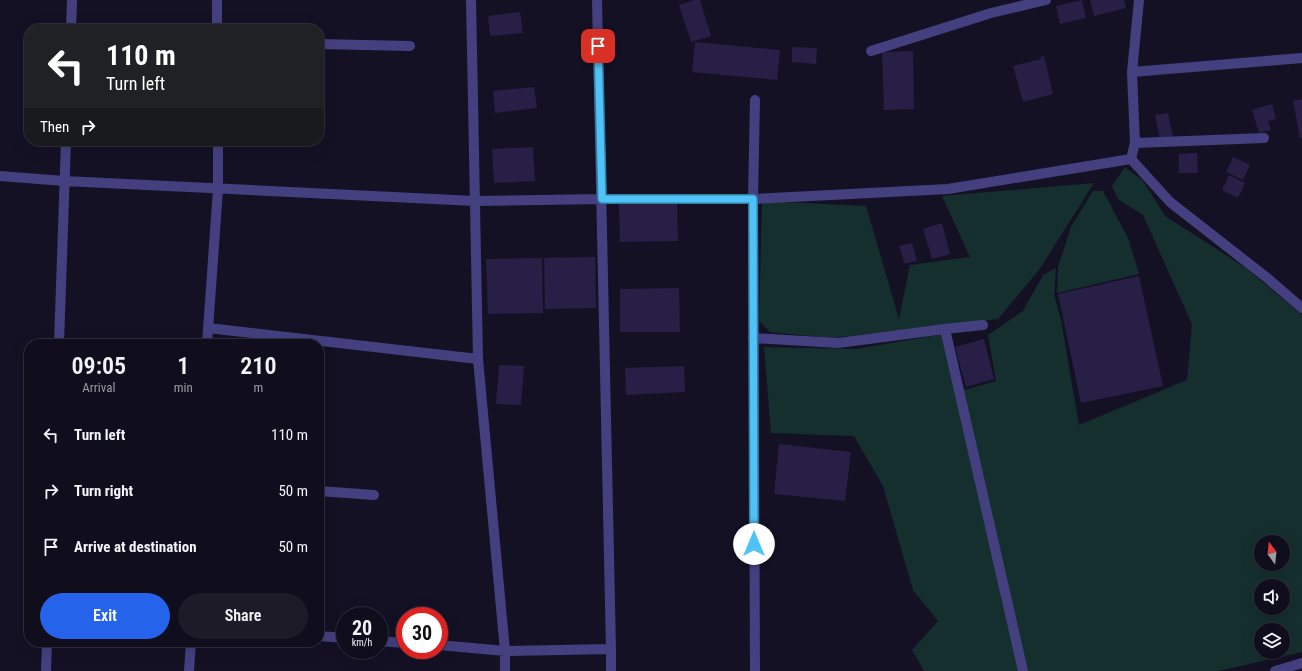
<!DOCTYPE html>
<html lang="en">
<head>
<meta charset="utf-8">
<style>
	:root { --surface:#100d1c; --page:#1e1b29; --text:#f1f3f6; --muted:#9c9ca3; --line:#302d3b; --accent:#2563eb }
	body { margin:0; font-family:"Roboto Condensed",sans-serif; background:var(--page); color:var(--text); height:100vh; display:flex; flex-direction:column; font-size:15px; white-space:nowrap }
	* { box-sizing:border-box; margin:0 }
	p { font-size:13px; color:var(--muted) }
	.icon { flex:none; width:22px; height:22px; fill:none; stroke:currentColor; stroke-width:2; stroke-linecap:round; stroke-linejoin:round }
	.map { position:relative; flex:1; overflow:hidden }
	.details { position:absolute; left:24px; top:339px; width:300px; height:308px; display:flex; flex-direction:column; background:var(--surface); border-radius:16px; box-shadow:0 4px 16px #0002,0 0 0 1px var(--line) }
	.details>* { flex:none }
	.guide { position:absolute; left:24px; top:24px; width:300px; height:122px; border-radius:16px; box-shadow:0 4px 16px #0002,0 0 0 1px var(--line); background:#202124; color:#fff; overflow:hidden }
	.needle { width:26px; rotate:345deg }
	.fabs { position:absolute; left:1254px; top:535px; display:grid; gap:8px }
	.fabs a { display:grid; place-items:center; width:36px; height:36px; border-radius:50%; background:var(--surface); box-shadow:0 4px 16px #0002,0 0 0 1px var(--line); font-size:20px }
	.speed { position:absolute; left:336px; top:607px; display:flex; gap:8px; font-size:20px; font-weight:700; text-align:center }
	.speed>* { display:grid; place-content:center; width:52px; height:52px; border-radius:50%; background:var(--surface); box-shadow:0 4px 16px #0002,0 0 0 1px var(--line); line-height:1 }
	.speed small { font-size:10px; font-weight:400 }
	.speed .limit { border:6px solid #d22; background:#fff; color:#111 }
	.pin { position:absolute; display:grid; place-items:center; width:34px; height:34px; color:#fff; margin:-17px; border-radius:8px; box-shadow:0 2px 6px #0006 }
	.me { position:absolute; width:44px; margin:-22px; rotate:0deg; stroke-linejoin:round; filter:drop-shadow(0 0 3px #0008) }
	.turn { display:flex; align-items:center; gap:14px; height:84px; padding:0 16px; font-size:18px }
	.turn .icon { width:52px; height:52px; stroke-width:2.5 }
	.turn b { display:block; font-size:28px; line-height:34px }
	.then { display:flex; align-items:center; height:38px; padding:0 16px; background:#0003; gap:8px; font-size:15px }
	.eta { display:flex; justify-content:space-evenly; align-items:center; height:68px; text-align:center }
	.eta b { font-size:24px; font-weight:600; line-height:28px }
	.button { display:flex; gap:8px; margin-top:auto; padding:8px 16px }
	.button a { flex:1; height:46px; border-radius:24px; background:var(--accent); color:#fff; font-size:16px; font-weight:600; line-height:46px; text-align:center }
	.button a+a { background:var(--page); color:var(--text) }
	ul { padding:0; list-style:none }
	li { display:flex; align-items:center; gap:12px; height:56px; padding:0 16px }
	li div { flex:1 }
	li b { display:block; font-size:15px }
	li em { font-style:normal }
	.map>svg:first-child { display:block }
</style>
</head>
<body>
<div class="map">
<svg width="1302" height="671" viewBox="0 0 1302 671">
	<rect width="100%" height="100%" fill="#151125"/>
	<path fill="#152f2e" fill-rule="evenodd" d="M 1125,167 L 1143,181 L 1165,216 L 1246,268 L 1302,315 L 1302,652 L 1218,671 L 924,671 L 912,650 L 938,621 L 913,590 L 883,486 L 854,436 L 771,433 L 764,347 L 855,349 L 945,334 L 961,391 L 996,381 L 988,335 L 1023,311 L 1043,275 L 1056,268 L 1054,295 L 1061,320 L 1079,425 L 1187,380 L 1192,324 L 1143,215 L 1118,199 L 1112,186 ZM 1261,542 L 1283,542 L 1283,564 L 1261,564 ZM 1261,586 L 1283,586 L 1283,608 L 1261,608 ZM 1261,630 L 1283,630 L 1283,652 L 1261,652 Z
		M 1094,183 L 1039,270 L 998,319 L 831,338 L 770,332 L 759,321 L 762,201 L 866,206 L 899,319 L 910,265 L 970,257 L 942,196 Z
		M 1093,191 L 1103,191 L 1128,238 L 1139,274 L 1057,293 L 1058,267 L 1071,227 Z"/>
	<path fill="#271f45" d="M 694,0 L 700,0 L 711,36 L 691,42 L 679,5 Z
		M 1082,0 L 1086,18 L 1060,24 L 1056,6 Z
		M 1090,0 L 1124,0 L 1126,8 L 1094,16 Z
		M 520,12 L 523,33 L 490,36 L 488,16 Z
		M 695,42 L 780,50 L 777,80 L 692,72 Z
		M 792,47 L 817,48 L 816,64 L 792,62 Z
		M 913,51 L 914,109 L 884,110 L 882,52 Z
		M 1044,56 L 1053,94 L 1023,102 L 1013,66 L 1041,59 L 1040,57 Z
		M 534,87 L 537,108 L 495,113 L 493,91 Z
		M 1302,99 L 1302,138 L 1300,138 L 1293,101 Z
		M 1272,104 L 1276,119 L 1268,121 L 1271,130 L 1259,133 L 1252,110 Z
		M 1168,113 L 1173,137 L 1160,140 L 1155,115 Z
		M 533,147 L 535,181 L 494,183 L 492,149 Z
		M 1197,153 L 1198,173 L 1179,173 L 1179,154 Z
		M 1233,157 L 1250,165 L 1243,180 L 1226,172 Z
		M 1229,175 L 1245,183 L 1238,198 L 1222,190 Z
		M 677,202 L 678,241 L 620,242 L 619,204 Z
		M 942,223 L 950,254 L 932,259 L 923,229 Z
		M 912,243 L 917,261 L 905,264 L 899,246 Z
		M 595,257 L 596,308 L 545,309 L 544,258 Z
		M 542,258 L 543,313 L 488,314 L 486,259 Z
		M 1139,276 L 1163,386 L 1081,403 L 1058,294 Z
		M 679,288 L 680,332 L 620,332 L 620,289 Z
		M 984,339 L 994,379 L 966,387 L 955,347 Z
		M 499,365 L 524,366 L 521,405 L 496,404 Z
		M 684,366 L 685,392 L 626,395 L 625,368 Z
		M 779,444 L 851,452 L 845,501 L 774,494 Z"/>
	<g fill="none" stroke-linecap="round" stroke-linejoin="round">
		<path stroke="#444080" stroke-width="10" d="M 217,0 L 217,29
			M 71,29 L 72,0
			M 319,44 L 410,46
			M 871,51 L 991,13 L 1046,0
			M 1132,72 L 1302,58
			M 1135,143 L 1264,138
			M 1131,159 L 1170,202 L 1266,277 L 1302,308
			M 0,176 L 64,181 L 475,201 L 602,199 L 753,199 L 948,189 L 1131,159 L 1135,143 L 1132,72 L 1139,0
			M 208,328 L 478,359 L 471,0
			M 945,329 L 1023,671
			M 753,338 L 838,343 L 945,329 L 983,325
			M 59,344 L 66,141
			M 207,344 L 218,189 L 218,141
			M 319,491 L 374,495
			M 319,636 L 345,638
			M 379,641 L 405,643
			M 439,645 L 505,651 L 478,359
			M 611,649 L 611,671
			M 46,671 L 47,642
			M 189,671 L 191,642
			M 505,671 L 505,651 L 611,649 L 597,0
			M 755,671 L 753,199 L 755,100
			M 1275,671 L 1302,663"/>
	</g>
	<g fill="none" stroke-linecap="round" stroke-linejoin="round">
		<g stroke="#337fa1" stroke-width="10">
			<path id="route" d="M 598,46 L 602,199 L 753,199 L 754,544"/>
		</g>
		<use href="#route" stroke="#4fc3f7" stroke-width="7"/>
	</g>
</svg>
<div class="fabs">
<a><svg class="needle" viewBox="-14 -14 28 28"><path d="M0-13l5 13h-10z" fill="#e53935"/><path d="M0 13l5-13h-10z" fill="#9c9ca3"/></svg></a>
<a><svg class="icon" aria-label="sound" viewBox="0 0 24 24"><path d="M4 9h4l5-4v14l-5-4H4zM17 9q2 3 0 6"/></svg></a>
<a><svg class="icon" aria-label="layers" viewBox="0 0 24 24"><path d="M12 4l9 5-9 5-9-5zM3 14l9 5 9-5"/></svg></a>
</div>
<div class="speed"><div>20<small>km/h</small></div><div class="limit">30</div></div>
<div class="pin" style="left:598px;top:46px;background:#d93025"><svg class="icon" aria-label="arrive" viewBox="0 0 24 24"><path d="M6 21V4h12l-3 4 3 4H6"/></svg></div>
<svg class="me" style="left:754px;top:544px" viewBox="-20 -20 40 40"><circle r="19" fill="#fff"/><path d="M0-13L10 11 0 6-10 11z" fill="#4fc3f7"/></svg>
<div class="guide">
<div class="turn"><svg class="icon" aria-label="left" viewBox="0 0 24 24"><path d="M17 20v-9H6M10 6l-5 5 5 5"/></svg><div><b>110 m</b>Turn left</div></div>
<div class="then">Then<svg class="icon" aria-label="right" viewBox="0 0 24 24"><path d="M7 20v-9h11M14 6l5 5-5 5"/></svg></div>
</div>
<section class="details">
<div class="eta">
<div><b>09:05</b><p>Arrival</p></div>
<div><b>1</b><p>min</p></div>
<div><b>210</b><p>m</p></div>
</div>
<ul>
<li><svg class="icon" aria-label="left" viewBox="0 0 24 24"><path d="M17 20v-9H6M10 6l-5 5 5 5"/></svg><div><b>Turn left</b></div><em>110 m</em></li>
<li><svg class="icon" aria-label="right" viewBox="0 0 24 24"><path d="M7 20v-9h11M14 6l5 5-5 5"/></svg><div><b>Turn right</b></div><em>50 m</em></li>
<li><svg class="icon" aria-label="arrive" viewBox="0 0 24 24"><path d="M6 21V4h12l-3 4 3 4H6"/></svg><div><b>Arrive at destination</b></div><em>50 m</em></li>
</ul>
<div class="button"><a>Exit</a><a>Share</a></div>
</section>
</div>
</body>
</html>
